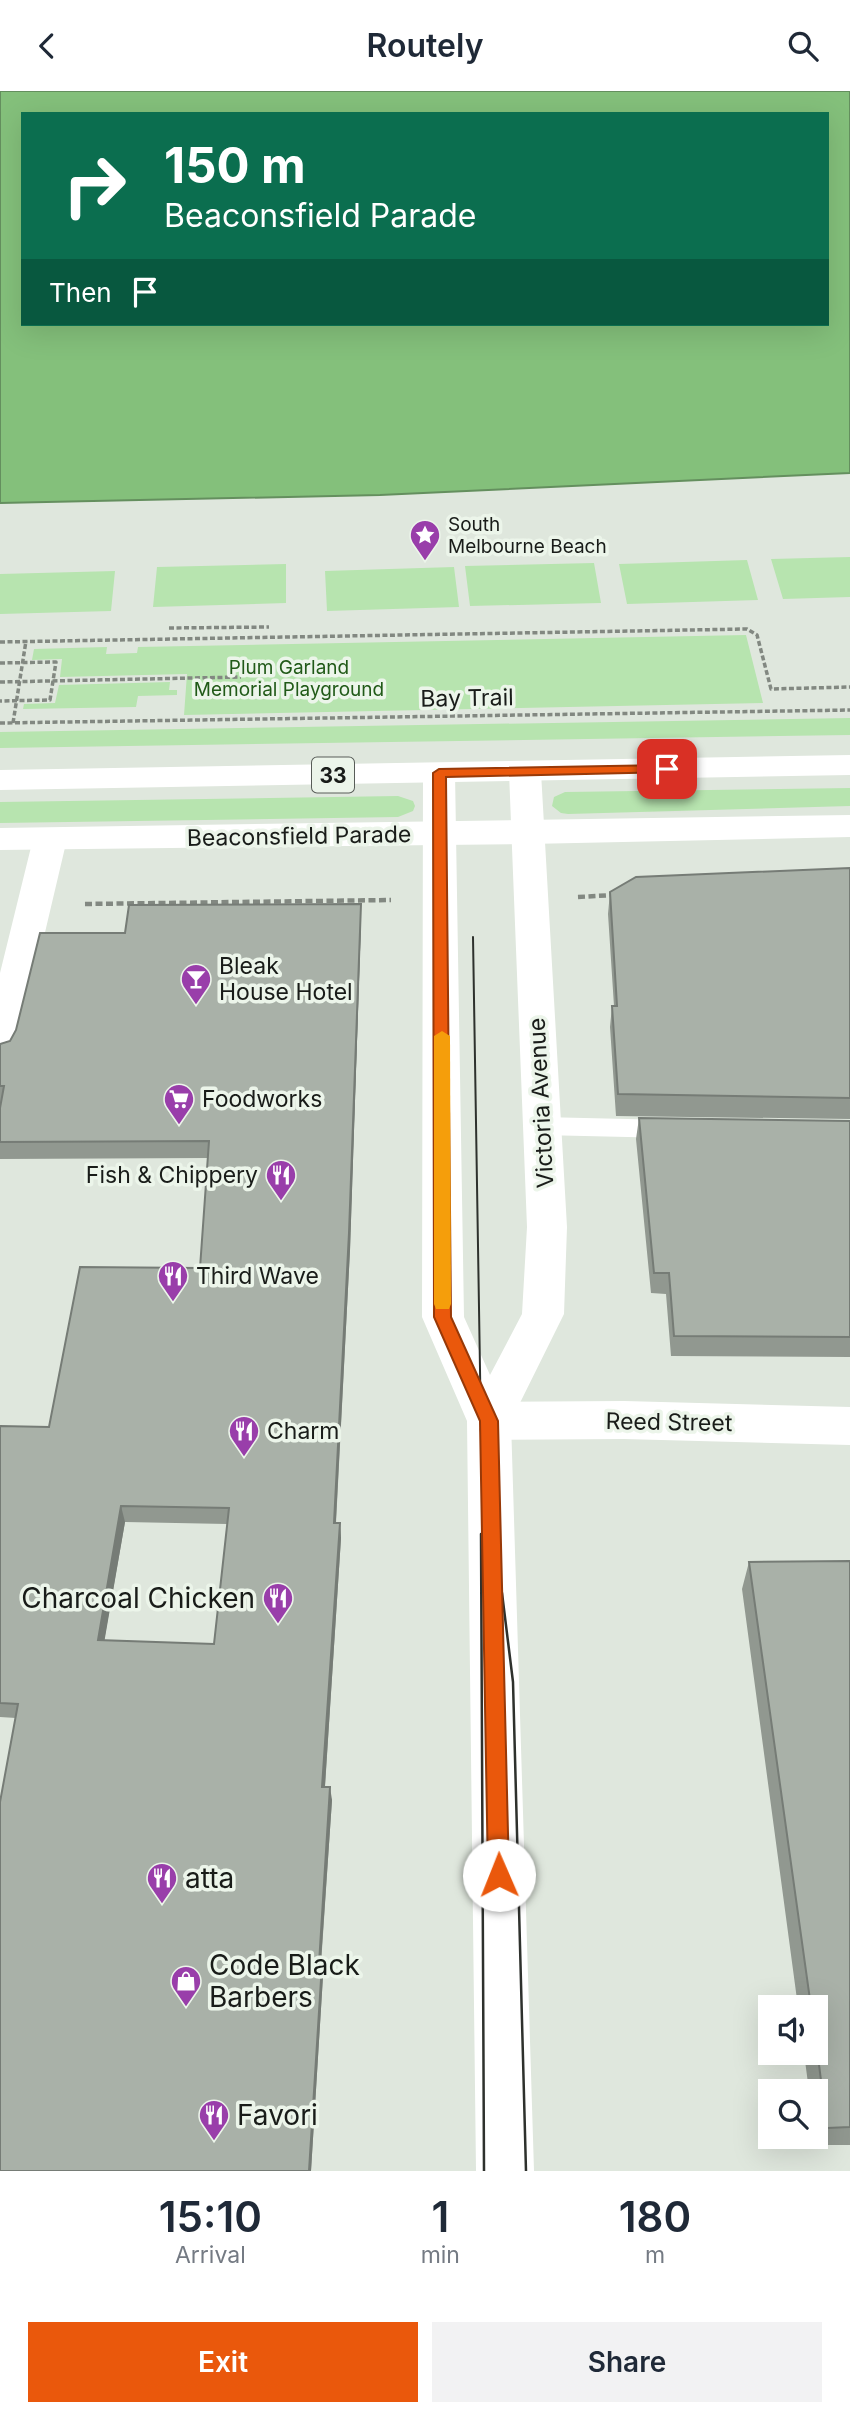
<!DOCTYPE html>
<html lang="en">
<head>
<meta charset="utf-8">
<style>
	:root { --surface:#fff; --page:#f2f2f3; --text:#1f2937; --muted:#747a83; --accent:#ea580c }
	body { margin:0; font-family:Inter,sans-serif; background:var(--page); color:var(--text); height:100vh; display:flex; flex-direction:column; font-size:26px; white-space:nowrap }
	* { box-sizing:border-box; margin:0 }
	p { font-size:23px; color:var(--muted) }
	.icon { flex:none; width:38px; height:38px; fill:none; stroke:currentColor; stroke-width:2; stroke-linecap:round; stroke-linejoin:round }
	.map { position:relative; height:2080px; overflow:hidden }
	.panel { display:flex; flex-direction:column; background:var(--surface); flex:1 }
	.panel>* { flex:none }
	.hud { position:absolute; left:21px; top:21px; width:808px; height:214px; border-radius:0px; box-shadow:0 7px 28px #0002; background:#0b6e4f; color:#fff; overflow:hidden }
	.tools { position:absolute; left:758px; top:1904px; display:grid; gap:14px }
	.tools a { display:grid; place-items:center; width:70px; height:70px; border-radius:0px; background:var(--surface); box-shadow:0 7px 28px #0002; font-size:35px }
	.pin { position:absolute; display:grid; place-items:center; width:60px; height:60px; color:#fff; margin:-30px; border-radius:14px; box-shadow:0 4px 10px #0006 }
	.me { position:absolute; width:77px; margin:-38px; rotate:359deg; stroke-linejoin:round; filter:drop-shadow(0 0 5px #0008) }
	.turn { display:flex; align-items:center; gap:24px; height:147px; padding:0 28px; font-size:32px }
	.turn .icon { width:91px; height:91px; stroke-width:2.5 }
	.turn b { display:block; font-size:49px; line-height:60px }
	.then { display:flex; align-items:center; height:66px; padding:0 28px; background:#0003; gap:14px; font-size:26px }
	.eta { display:flex; justify-content:space-evenly; align-items:center; height:119px; text-align:center }
	.eta b { font-size:42px; font-weight:600; line-height:49px }
	.action { display:flex; gap:14px; margin-top:auto; padding:14px 28px }
	.action a { flex:1; height:80px; border-radius:0px; background:var(--accent); color:#fff; font-size:28px; font-weight:600; line-height:80px; text-align:center }
	.action a+a { background:var(--page); color:var(--text) }
	header { display:flex; justify-content:space-between; align-items:center; height:91px; padding:0 28px; background:var(--surface); font-size:32px; font-weight:600 }
	.map>svg:first-child { display:block }
</style>
</head>
<body>
<header><svg class="icon" aria-label="back" viewBox="0 0 24 24"><path d="M15 5l-7 7 7 7"/></svg>Routely<svg class="icon" aria-label="search" viewBox="0 0 24 24"><circle cx="10" cy="10" r="6"/><path d="M15 15l6 6"/></svg></header>
<div class="map">
<svg width="850" height="2080" viewBox="0 0 850 2080">
	<rect width="100%" height="100%" fill="#dfe7dd"/>
	<path fill="#b7e4af" d="M 850,466 L 850,506 L 783,508 L 771,468 Z
		M 747,469 L 758,509 L 627,513 L 619,473 Z
		M 594,472 L 601,512 L 470,515 L 465,475 Z
		M 286,473 L 286,512 L 153,516 L 157,476 Z
		M 454,476 L 459,516 L 327,520 L 325,480 Z
		M 115,480 L 111,520 L 0,523 L 0,483 Z
		M 746,544 L 763,612 L 184,624 L 187,583 L 60,586 L 62,568 L 32,569 L 34,558 L 107,556 L 106,563 L 137,562 L 138,556 Z
		M 170,591 L 169,599 L 177,599 L 177,604 L 138,605 L 136,616 L 23,618 L 24,613 L 55,612 L 59,594 Z
		M 850,627 L 850,644 L 0,657 L 0,641 Z
		M 850,697 L 850,715 L 568,723 L 561,722 L 552,715 L 554,706 L 565,701 Z
		M 398,705 L 413,710 L 415,715 L 413,720 L 398,726 L 0,732 L 0,711 Z"/>
	<path fill="#84c07b" stroke="#648f5e" stroke-width="2" fill-rule="evenodd" d="M 0,0 L 850,0 L 850,382 L 380,404 L 0,412 ZM 23,23 L 828,23 L 828,233 L 23,233 Z"/>
	<g fill="none" stroke-linecap="round" stroke-linejoin="round">
		<path stroke="#828881" stroke-width="3.5" stroke-dasharray="5 2.5" stroke-linecap="butt" d="M 169,537 L 269,536
			M 0,551 L 747,538 L 757,544 L 771,598 L 850,596
			M 0,572 L 56,571 L 50,609 L 0,610
			M 0,591 L 241,586
			M 0,632 L 850,619
			M 13,632 L 26,550"/>
		<path stroke="#828881" stroke-width="4.5" stroke-dasharray="7 3.5" stroke-linecap="butt" d="M 578,806 L 615,804
			M 85,813 L 391,809"/>
		<path fill="#fff" fill-rule="evenodd" d="M 541,1026 L 671,1029 L 680,1031 L 683,1038 L 680,1045 L 671,1047 L 541,1044 L 532,1042 L 529,1035 L 532,1028 Z"/>
		<path fill="#fff" fill-rule="evenodd" d="M 50,737 L 62,740 L 67,748 L 18,956 L 13,965 L 0,969 L 0,882 L 33,748 L 38,740 Z
			M 624,1310 L 850,1316 L 850,1354 L 624,1348 L 489,1349 L 474,1343 L 467,1330 L 474,1317 L 489,1311 Z"/>
		<path fill="#fff" fill-rule="evenodd" d="M 525,671 L 536,674 L 541,681 L 567,1136 L 564,1223 L 511,1330 L 534,2080 L 476,2080 L 467,1330 L 422,1226 L 423,682 L 428,675 L 439,672 L 450,675 L 455,682 L 464,1226 L 490,1284 L 522,1223 L 527,1136 L 509,681 L 514,674 Z"/>
		<path fill="#fff" fill-rule="evenodd" d="M 850,664 L 850,684 L 0,699 L 0,679 Z
			M 850,724 L 850,746 L 529,753 L 0,759 L 0,737 Z"/>
		<path stroke="#2e312d" stroke-width="2" d="M 473,846 L 481,1340"/>
		<path stroke="#2e312d" stroke-width="2.5" d="M 481,1338 L 486,1417 L 492,1461 L 502,1502 L 513,1591 L 526,2080
			M 481,1443 L 484,2080"/>
	</g>
	<path fill="#919890" fill-rule="evenodd" d="M 850,777 L 850,1028 L 616,1025 L 610,936 L 612,915 L 614,915 L 608,823 L 610,801 Z
		M 361,831 L 350,1159 L 336,1432 L 340,1432 L 341,1447 L 325,1696 L 332,1709 L 321,1873 L 323,1885 L 311,2080 L 0,2080 L 16,1627 L 0,1626 L 0,1335 L 49,1336 L 200,1177 L 208,1067 L 0,1068 L 0,953 L 10,950 L 125,842 ZM 125,1431 L 227,1433 L 214,1553 L 104,1550 Z
		M 639,1027 L 850,1030 L 850,1266 L 671,1265 L 666,1203 L 651,1202 L 636,1048 Z
		M 850,1470 L 850,2054 L 816,2054 L 815,2046 L 816,2000 L 809,2000 L 804,1962 L 816,1962 L 816,1916 L 798,1916 L 742,1498 L 749,1471 Z"/>
	<path fill="#767c76" d="M 361,813 L 361,831 L 350,1159 L 335,1447 L 334,1432 Z
		M 121,1415 L 125,1431 L 102,1564 L 98,1549 Z
		M 340,1432 L 341,1447 L 324,1709 L 322,1696 Z
		M 330,1696 L 332,1709 L 320,1884 L 319,1873 Z
		M 322,1873 L 323,1885 L 311,2080 L 309,2080 Z"/>
	<path fill="#a9b1a8" stroke="#767c76" stroke-width="2" fill-rule="evenodd" d="M 850,777 L 850,1007 L 618,1003 L 612,915 L 617,915 L 610,801 L 636,786 Z
		M 361,813 L 349,1142 L 334,1432 L 340,1432 L 322,1696 L 330,1696 L 319,1873 L 322,1873 L 309,2080 L 0,2080 L 0,1711 L 18,1613 L 0,1612 L 0,1335 L 49,1336 L 80,1176 L 200,1177 L 209,1050 L 0,1051 L 0,1017 L 4,995 L 0,995 L 0,953 L 10,950 L 16,939 L 40,842 L 125,842 L 129,814 ZM 121,1415 L 229,1417 L 214,1553 L 98,1549 Z
		M 639,1027 L 850,1030 L 850,1246 L 674,1245 L 669,1182 L 654,1182 Z
		M 850,1470 L 850,2036 L 827,2037 L 816,1950 L 816,1916 L 811,1916 L 749,1471 Z"/>
	<path fill="#ea580c" stroke="#983908" stroke-width="2" d="M 667,674 L 672,675 L 672,681 L 446,686 L 451,1226 L 498,1330 L 509,1784 L 506,1792 L 499,1795 L 491,1792 L 488,1784 L 480,1330 L 434,1226 L 433,682 L 439,678 Z"/>
	<path fill="#f59e0b" d="M 442,940 L 450,945 L 451,1213 L 449,1218 L 436,1218 L 434,1213 L 434,945 Z"/>
	<defs>
		<g id="sight-pin" transform="scale(1.575)"><path d="M0 17L-7.5 6A9.5 9.5 0 1 1 7.5 6Z" fill="#993eaa" stroke="#ecf5ea"/><path d="M0-6L1.8-2.2L6-1.7L2.9 1.2L3.7 5.4L0 3.3L-3.7 5.4L-2.9 1.2L-6-1.7L-1.8-2.2Z" fill="#fff"/></g>
		<g id="bar-pin" transform="scale(1.575)"><path d="M0 17L-7.5 6A9.5 9.5 0 1 1 7.5 6Z" fill="#993eaa" stroke="#ecf5ea"/><path d="M-6-5H6L.8 .8V4.5H3.5V6h-7V4.5H-.8V.8Z" fill="#fff"/></g>
		<g id="supermarket-pin" transform="scale(1.575)"><path d="M0 17L-7.5 6A9.5 9.5 0 1 1 7.5 6Z" fill="#993eaa" stroke="#ecf5ea"/><path d="M-6-5.5h2.5l.6 2H6L4.5 2H-2.5L-4.4-4H-6ZM-1.5 3.2a1.3 1.3 0 1 0 .1 0ZM3 3.2a1.3 1.3 0 1 0 .1 0Z" fill="#fff"/></g>
		<g id="restaurant-pin" transform="scale(1.575)"><path d="M0 17L-7.5 6A9.5 9.5 0 1 1 7.5 6Z" fill="#993eaa" stroke="#ecf5ea"/><path d="M-5-6h1v4h1v-4h1v4h1v-4h1v5L-1.5 .5V6h-2V.5L-5-1ZM5-6V6H3V1.5H1.5Q1.5-4 5-6Z" fill="#fff"/></g>
		<g id="shop-pin" transform="scale(1.575)"><path d="M0 17L-7.5 6A9.5 9.5 0 1 1 7.5 6Z" fill="#993eaa" stroke="#ecf5ea"/><path d="M-5-2.5h2.3a2.7 3.5 0 0 1 5.4 0H5L5.5 6h-11ZM-1.5-2.5h3a1.5 2.3 0 0 0-3 0Z" fill="#fff"/></g>
	</defs>
	<g fill-rule="evenodd">
		<use href="#sight-pin" x="425" y="444"/>
		<use href="#bar-pin" x="196" y="888"/>
		<use href="#supermarket-pin" x="179" y="1008"/>
		<use href="#restaurant-pin" x="281" y="1084"/>
		<use href="#restaurant-pin" x="173" y="1185"/>
		<use href="#restaurant-pin" x="244" y="1340"/>
		<use href="#restaurant-pin" x="278" y="1507"/>
		<use href="#restaurant-pin" x="162" y="1787"/>
		<use href="#shop-pin" x="186" y="1890"/>
		<use href="#restaurant-pin" x="214" y="2024"/>
	</g>
	<g text-anchor="middle" dominant-baseline="central" stroke-width="7" stroke-linejoin="round" paint-order="stroke">
		<g font-size="19" fill="#191c19" stroke="#ecf5ea" text-anchor="start">
			<text x="448" y="433">South<tspan x="448" dy="22">Melbourne Beach</tspan></text>
		</g>
		<g font-size="19" fill="#215a18" stroke="#ecf5ea">
			<text x="289" y="576">Plum Garland<tspan x="289" dy="22">Memorial Playground</tspan></text>
		</g>
		<rect fill="#ecf5ea" stroke="#585d58" stroke-width="2" x="312" y="666.5" width="42" height="35" rx="5"/>
		<g font-size="21" font-weight="bold" fill="#191c19">
			<text x="333" y="684">33</text>
		</g>
		<g font-size="23" fill="#191c19" stroke="#ecf5ea">
			<text transform="translate(467 607) rotate(-1)">Bay Trail</text>
			<text transform="translate(299 745) rotate(-1)">Beaconsfield Parade</text>
			<text transform="translate(541 1012) rotate(-93)">Victoria Avenue</text>
			<text transform="translate(669 1331) rotate(1)">Reed Street</text>
		</g>
		<g font-size="23" fill="#191c19" stroke="#ecf5ea" text-anchor="start">
			<text x="219" y="875">Bleak<tspan x="219" dy="26">House Hotel</tspan></text>
			<text x="202" y="1008">Foodworks</text>
			<text x="258" y="1084" text-anchor="end">Fish &amp; Chippery</text>
			<text x="196" y="1185">Third Wave</text>
			<text x="267" y="1340">Charm</text>
		</g>
		<g font-size="28" fill="#191c19" stroke="#ecf5ea" text-anchor="start">
			<text x="255" y="1507" text-anchor="end">Charcoal Chicken</text>
			<text x="185" y="1787">atta</text>
			<text x="209" y="1874">Code Black<tspan x="209" dy="32">Barbers</tspan></text>
			<text x="237" y="2024">Favori</text>
		</g>
	</g>
</svg>
<div class="tools">
<a><svg class="icon" aria-label="sound" viewBox="0 0 24 24"><path d="M4 9h4l5-4v14l-5-4H4zM17 9q2 3 0 6"/></svg></a>
<a><svg class="icon" aria-label="search" viewBox="0 0 24 24"><circle cx="10" cy="10" r="6"/><path d="M15 15l6 6"/></svg></a>
</div>
<div class="pin" style="left:667px;top:678px;background:#d93025"><svg class="icon" aria-label="arrive" viewBox="0 0 24 24"><path d="M6 21V4h12l-3 4 3 4H6"/></svg></div>
<svg class="me" style="left:499px;top:1784px" viewBox="-20 -20 40 40"><circle r="19" fill="#fff"/><path d="M0-13L10 11 0 6-10 11z" fill="#ea580c"/></svg>
<div class="hud">
<div class="turn"><svg class="icon" aria-label="right" viewBox="0 0 24 24"><path d="M7 20v-9h11M14 6l5 5-5 5"/></svg><div><b>150 m</b>Beaconsfield Parade</div></div>
<div class="then">Then<svg class="icon" aria-label="arrive" viewBox="0 0 24 24"><path d="M6 21V4h12l-3 4 3 4H6"/></svg></div>
</div>
</div>
<section class="panel">
<div class="eta">
<div><b>15:10</b><p>Arrival</p></div>
<div><b>1</b><p>min</p></div>
<div><b>180</b><p>m</p></div>
</div>
<div class="action"><a>Exit</a><a>Share</a></div>
</section>
</body>
</html>
